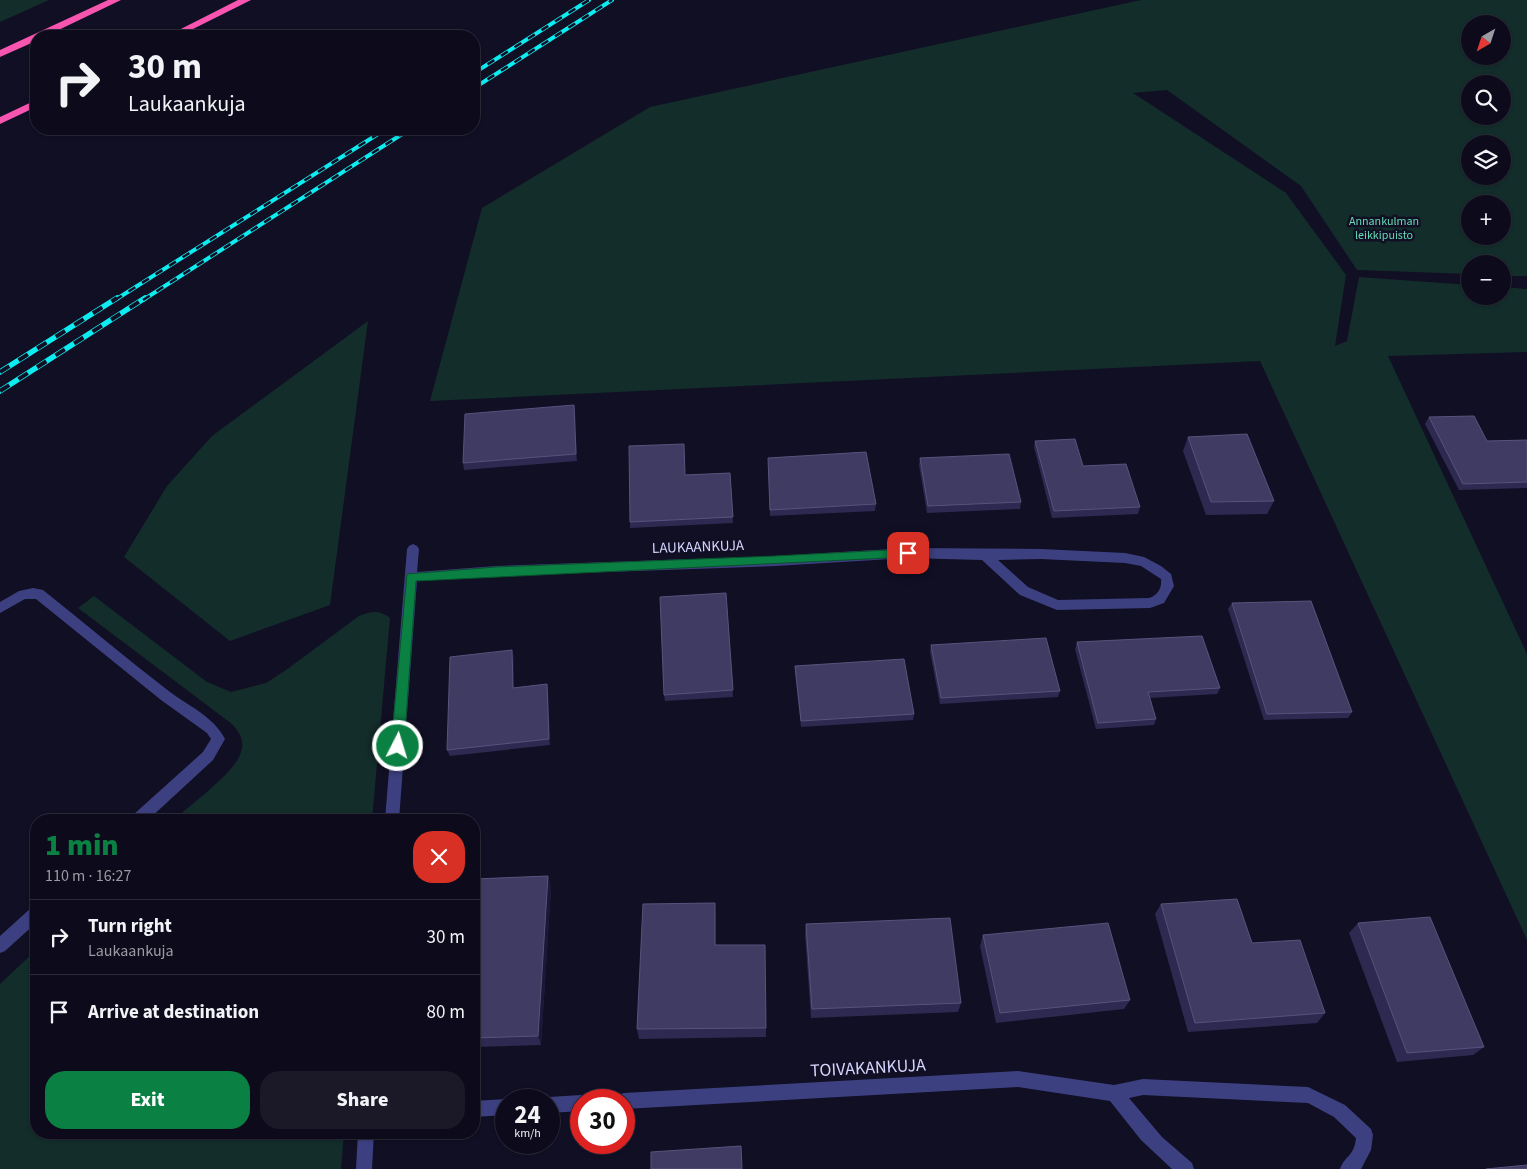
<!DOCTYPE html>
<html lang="en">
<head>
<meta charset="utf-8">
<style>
	:root { --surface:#0d0b1b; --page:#1b1928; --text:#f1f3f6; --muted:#9a9ba3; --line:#2d2b3a; --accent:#0b8043 }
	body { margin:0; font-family:"Source Sans 3",sans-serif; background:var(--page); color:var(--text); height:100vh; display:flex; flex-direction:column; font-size:19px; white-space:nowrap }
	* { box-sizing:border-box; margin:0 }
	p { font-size:16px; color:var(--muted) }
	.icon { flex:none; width:28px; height:28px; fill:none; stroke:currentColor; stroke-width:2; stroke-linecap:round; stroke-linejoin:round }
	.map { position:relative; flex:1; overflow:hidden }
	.side { position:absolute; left:30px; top:814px; width:450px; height:325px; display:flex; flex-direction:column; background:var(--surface); border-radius:20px; box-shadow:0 1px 4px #0004,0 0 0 1px var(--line) }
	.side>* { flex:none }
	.hud { position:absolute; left:30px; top:30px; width:450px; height:105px; border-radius:20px; box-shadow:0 1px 4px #0004,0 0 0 1px var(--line); background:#0d0b1b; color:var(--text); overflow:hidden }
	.needle { width:32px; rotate:219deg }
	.fabs { position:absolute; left:1461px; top:15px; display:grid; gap:10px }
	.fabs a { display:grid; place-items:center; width:50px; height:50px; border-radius:50%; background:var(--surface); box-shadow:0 1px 4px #0004,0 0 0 1px var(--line); font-size:25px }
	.speed { position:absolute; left:495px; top:1089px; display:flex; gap:10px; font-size:25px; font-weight:700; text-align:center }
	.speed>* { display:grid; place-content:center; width:65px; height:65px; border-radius:50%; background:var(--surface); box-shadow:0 1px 4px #0004,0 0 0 1px var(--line); line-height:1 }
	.speed small { font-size:12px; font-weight:400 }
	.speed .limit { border:8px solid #d22; background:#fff; color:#111 }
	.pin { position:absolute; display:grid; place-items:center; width:42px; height:42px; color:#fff; margin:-21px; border-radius:10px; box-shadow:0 2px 8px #0006 }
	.me { position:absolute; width:55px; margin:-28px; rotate:5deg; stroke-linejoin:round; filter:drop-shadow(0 0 4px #0008) }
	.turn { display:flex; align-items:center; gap:18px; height:105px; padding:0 15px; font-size:22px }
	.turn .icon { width:65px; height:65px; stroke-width:2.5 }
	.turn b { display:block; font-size:35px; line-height:42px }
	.round { display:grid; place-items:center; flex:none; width:52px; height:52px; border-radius:20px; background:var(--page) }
	.summary { display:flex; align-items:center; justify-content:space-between; height:85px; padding:0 15px }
	h1 { font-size:30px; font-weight:800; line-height:38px; color:var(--accent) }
	.cta { display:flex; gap:10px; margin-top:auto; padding:10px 15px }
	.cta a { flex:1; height:58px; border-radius:20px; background:var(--accent); color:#fff; font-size:20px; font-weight:800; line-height:58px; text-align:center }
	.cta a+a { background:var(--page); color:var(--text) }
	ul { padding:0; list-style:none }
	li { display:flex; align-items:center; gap:15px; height:75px; padding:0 15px; border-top:1px solid var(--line) }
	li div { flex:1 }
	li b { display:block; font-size:19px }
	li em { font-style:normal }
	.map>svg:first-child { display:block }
</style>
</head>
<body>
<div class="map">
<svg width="1527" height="1169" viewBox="0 0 1527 1169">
	<rect width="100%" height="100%" fill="#110f24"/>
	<path fill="#132d2a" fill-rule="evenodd" d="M 0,0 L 49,0 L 0,22 Z
		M 1141,0 L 1527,0 L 1527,276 L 1503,276 L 1502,264 L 1470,264 L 1470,274 L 1357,270 L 1301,186 L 1167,90 L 1133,93 L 1286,193 L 1346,275 L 1335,346 L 1347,341 L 1359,277 L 1470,285 L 1470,296 L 1502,296 L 1503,287 L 1527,289 L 1527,352 L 1388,356 L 1527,654 L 1527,940 L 1260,361 L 430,401 L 482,208 L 650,107 ZM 1470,24 L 1502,24 L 1502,56 L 1470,56 ZM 1470,84 L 1502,84 L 1502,116 L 1470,116 ZM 1470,144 L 1502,144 L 1502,176 L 1470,176 ZM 1470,204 L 1502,204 L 1502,236 L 1470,236 Z
		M 368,321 L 330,605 L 230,641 L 124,557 L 167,486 L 212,436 Z
		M 94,596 L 207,682 L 231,692 L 266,683 L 286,670 L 359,616 C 372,611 379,610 390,618 L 372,820 L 174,820 C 191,804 236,772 241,752 C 245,740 239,732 232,724 L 78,608 Z
		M 36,950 L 36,1132 L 344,1133 L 341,1169 L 0,1169 L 0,984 Z"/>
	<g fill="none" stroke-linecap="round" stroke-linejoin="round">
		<path fill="#3d4080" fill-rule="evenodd" d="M 413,544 L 417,546 L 419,549 L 417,572 L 496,566 L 775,556 L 908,548 L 1041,549 L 1125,553 L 1144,557 L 1161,566 L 1171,574 L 1174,586 L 1164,603 L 1150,608 L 1057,610 L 1020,595 L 982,560 L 908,558 L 775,566 L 496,576 L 417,581 L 399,820 L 385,820 L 407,549 L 409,546 ZM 1041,559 L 1125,563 L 1141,566 L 1161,579 C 1162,588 1158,595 1149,598 L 1058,600 L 1028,587 L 998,560 Z
			M 33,588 L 43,590 C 86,624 127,659 170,692 C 189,706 214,717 225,739 L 213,760 L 148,820 L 131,820 L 133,815 L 203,752 L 211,739 L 207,733 L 161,700 L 36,599 L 25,599 L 0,613 L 0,602 L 19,591 Z
			M 36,906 L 36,923 L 5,951 L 0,953 L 0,936 L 31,908 Z
			M 1018,1071 L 1114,1085 L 1143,1079 L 1308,1087 L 1345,1105 L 1371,1129 L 1373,1135 L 1371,1150 L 1361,1169 L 1340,1169 C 1345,1155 1354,1157 1356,1138 L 1334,1117 L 1308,1103 L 1143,1095 L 1129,1098 L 1162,1137 L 1192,1163 L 1194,1169 L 1172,1169 L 1141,1140 L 1110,1101 L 1018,1087 L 624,1109 L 624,1100 L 616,1100 L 618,1095 L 624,1093 Z
			M 581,1095 L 587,1097 L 588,1100 L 581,1100 L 581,1111 L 549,1113 L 549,1100 L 543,1100 L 549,1097 Z
			M 506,1099 L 509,1100 L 506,1100 L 506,1115 L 474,1117 L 474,1101 Z
			M 358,1132 L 374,1132 L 372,1169 L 356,1169 Z"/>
		<path fill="#f755af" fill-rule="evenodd" d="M 108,0 L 121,0 L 46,36 L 36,36 L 36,41 L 0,57 L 0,50 Z
			M 238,0 L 251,0 L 179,36 L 167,36 Z
			M 36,100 L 36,107 L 0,124 L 0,117 Z"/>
		<g stroke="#0cecf1" stroke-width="4">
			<path id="rail-far1" d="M 474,73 L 589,0
				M 474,88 L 612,0
				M 115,300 L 386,129
				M 143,300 L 410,129"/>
		</g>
		<g stroke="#0cecf1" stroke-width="5.5">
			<path id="rail" d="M 0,372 L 117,298
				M 0,391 L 145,298"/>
		</g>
		<use href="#rail-far1" stroke="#110f24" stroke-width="2.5" stroke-dasharray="8" stroke-linecap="butt"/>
		<use href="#rail" stroke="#110f24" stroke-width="4" stroke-dasharray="11" stroke-linecap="butt"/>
	</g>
	<path fill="#2e2951" d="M 575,412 L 577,461 L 464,470 L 463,463 Z
		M 1429,417 L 1487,441 L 1527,440 L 1527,488 L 1459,490 L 1425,424 Z
		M 1188,437 L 1274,501 L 1267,514 L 1206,515 L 1183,451 Z
		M 1035,441 L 1083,466 L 1140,507 L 1138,514 L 1052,518 L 1034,447 Z
		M 920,458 L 1021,502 L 1020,509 L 927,513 L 919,465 Z
		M 768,465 L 876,504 L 875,511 L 770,516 Z
		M 730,473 L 733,523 L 630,528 L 630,522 L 685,475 Z
		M 726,593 L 733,697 L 665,701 L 664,695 Z
		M 1232,603 L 1352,712 L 1348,718 L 1264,720 L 1228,609 Z
		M 1077,642 L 1220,688 L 1217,694 L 1150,698 L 1156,719 L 1154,725 L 1096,729 L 1075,649 Z
		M 931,645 L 1060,691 L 1058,697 L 940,704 L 930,652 Z
		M 514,657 L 514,688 L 547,684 L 548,690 L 550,745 L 450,756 L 447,750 Z
		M 795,666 L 914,714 L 913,720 L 801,727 L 795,672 Z
		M 548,876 L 551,887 L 541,1045 L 474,1047 L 474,879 Z
		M 1161,904 L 1252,943 L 1325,1013 L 1317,1023 L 1188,1032 L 1155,914 Z
		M 716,913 L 716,945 L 765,945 L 766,1037 L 639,1039 L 637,1029 Z
		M 1358,923 L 1484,1047 L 1473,1055 L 1397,1062 L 1349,933 Z
		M 806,924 L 961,1003 L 958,1012 L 811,1018 L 805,934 Z
		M 983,935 L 1130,1000 L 1124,1009 L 996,1023 L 980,946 Z"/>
	<path fill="#1b1737" d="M 574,405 L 575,412 L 577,461 L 576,454 Z
		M 512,650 L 514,657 L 514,694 L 513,688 Z
		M 547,684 L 548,690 L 550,745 L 549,739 Z
		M 548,876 L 551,887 L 541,1045 L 538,1036 Z
		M 715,903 L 716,913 L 716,955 L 715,945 Z"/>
	<path fill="#403b63" stroke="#57537c" d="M 574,405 L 576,454 L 463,463 L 465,414 Z
		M 1474,416 L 1487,441 L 1527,440 L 1527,482 L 1463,484 L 1429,417 Z
		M 1247,434 L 1274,501 L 1211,502 L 1188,437 Z
		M 1075,439 L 1083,466 L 1126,464 L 1140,507 L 1054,511 L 1035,441 Z
		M 684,444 L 685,475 L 730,473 L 733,517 L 630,522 L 629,446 Z
		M 866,452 L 876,504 L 770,510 L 768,458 Z
		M 1009,454 L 1021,502 L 928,506 L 920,458 Z
		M 726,593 L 733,690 L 664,695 L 660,597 Z
		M 1311,601 L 1352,712 L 1267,714 L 1232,603 Z
		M 1202,636 L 1220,688 L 1148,692 L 1156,719 L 1098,723 L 1077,642 Z
		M 1046,638 L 1060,691 L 941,698 L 931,645 Z
		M 512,650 L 513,688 L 547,684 L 549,739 L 447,750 L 450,657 Z
		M 904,659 L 914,714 L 801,721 L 795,666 Z
		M 548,876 L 538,1036 L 474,1038 L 474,879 Z
		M 1237,899 L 1252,943 L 1300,940 L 1325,1013 L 1195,1023 L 1161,904 Z
		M 715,903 L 715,945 L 765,945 L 766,1028 L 637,1029 L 643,904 Z
		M 1430,917 L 1484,1047 L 1407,1053 L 1358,923 Z
		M 950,918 L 961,1003 L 812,1009 L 806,924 Z
		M 1108,923 L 1130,1000 L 1000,1013 L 983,935 Z
		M 741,1146 L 742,1169 L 651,1169 L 651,1152 Z
		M 1527,1165 L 1527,1169 L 1486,1169 Z"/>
	<path fill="#0b8043" stroke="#07532c" d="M 908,549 L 914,553 L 908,557 L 416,581 L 404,746 L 402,750 L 398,751 L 393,750 L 391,746 L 407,574 L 496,567 L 775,556 Z"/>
	<g text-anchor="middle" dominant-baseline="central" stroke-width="5" stroke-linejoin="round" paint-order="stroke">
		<g font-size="12" fill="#63dab3" stroke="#110f24">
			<text x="1384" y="221">Annankulman<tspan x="1384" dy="14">leikkipuisto</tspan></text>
		</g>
		<g font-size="15" fill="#d6d4fd" stroke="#110f24">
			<text transform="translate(698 547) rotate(-2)">LAUKAANKUJA</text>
		</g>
		<g font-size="18" fill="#d6d4fd" stroke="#110f24">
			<text transform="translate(868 1068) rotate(-3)">TOIVAKANKUJA</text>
		</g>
	</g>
</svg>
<div class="fabs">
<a><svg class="needle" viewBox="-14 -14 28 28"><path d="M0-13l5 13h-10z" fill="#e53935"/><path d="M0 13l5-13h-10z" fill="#9a9ba3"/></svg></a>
<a><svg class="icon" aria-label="search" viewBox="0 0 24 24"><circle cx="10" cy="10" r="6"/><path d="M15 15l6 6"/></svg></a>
<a><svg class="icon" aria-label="layers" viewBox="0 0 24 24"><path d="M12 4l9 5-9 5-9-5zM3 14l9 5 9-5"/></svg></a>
<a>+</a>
<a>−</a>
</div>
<div class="speed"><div>24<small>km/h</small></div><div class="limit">30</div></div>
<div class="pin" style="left:908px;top:553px;background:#d93025"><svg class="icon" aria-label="arrive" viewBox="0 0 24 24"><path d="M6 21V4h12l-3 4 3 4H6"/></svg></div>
<svg class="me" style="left:398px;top:746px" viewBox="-20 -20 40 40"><circle r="17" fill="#0b8043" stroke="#fff" stroke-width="3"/><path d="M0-11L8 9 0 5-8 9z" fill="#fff"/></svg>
<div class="hud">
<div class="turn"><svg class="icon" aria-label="right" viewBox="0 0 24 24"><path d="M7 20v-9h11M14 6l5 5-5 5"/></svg><div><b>30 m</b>Laukaankuja</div></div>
</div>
<section class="side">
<div class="summary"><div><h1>1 min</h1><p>110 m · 16:27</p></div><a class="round" style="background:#d93025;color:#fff"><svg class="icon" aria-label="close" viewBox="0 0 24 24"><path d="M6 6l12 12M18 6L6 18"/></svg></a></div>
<ul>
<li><svg class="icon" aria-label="right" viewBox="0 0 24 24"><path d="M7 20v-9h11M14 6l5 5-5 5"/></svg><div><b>Turn right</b><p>Laukaankuja</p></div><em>30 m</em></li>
<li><svg class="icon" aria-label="arrive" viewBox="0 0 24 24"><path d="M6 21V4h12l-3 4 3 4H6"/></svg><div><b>Arrive at destination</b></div><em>80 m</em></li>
</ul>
<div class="cta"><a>Exit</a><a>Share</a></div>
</section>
</div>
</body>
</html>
